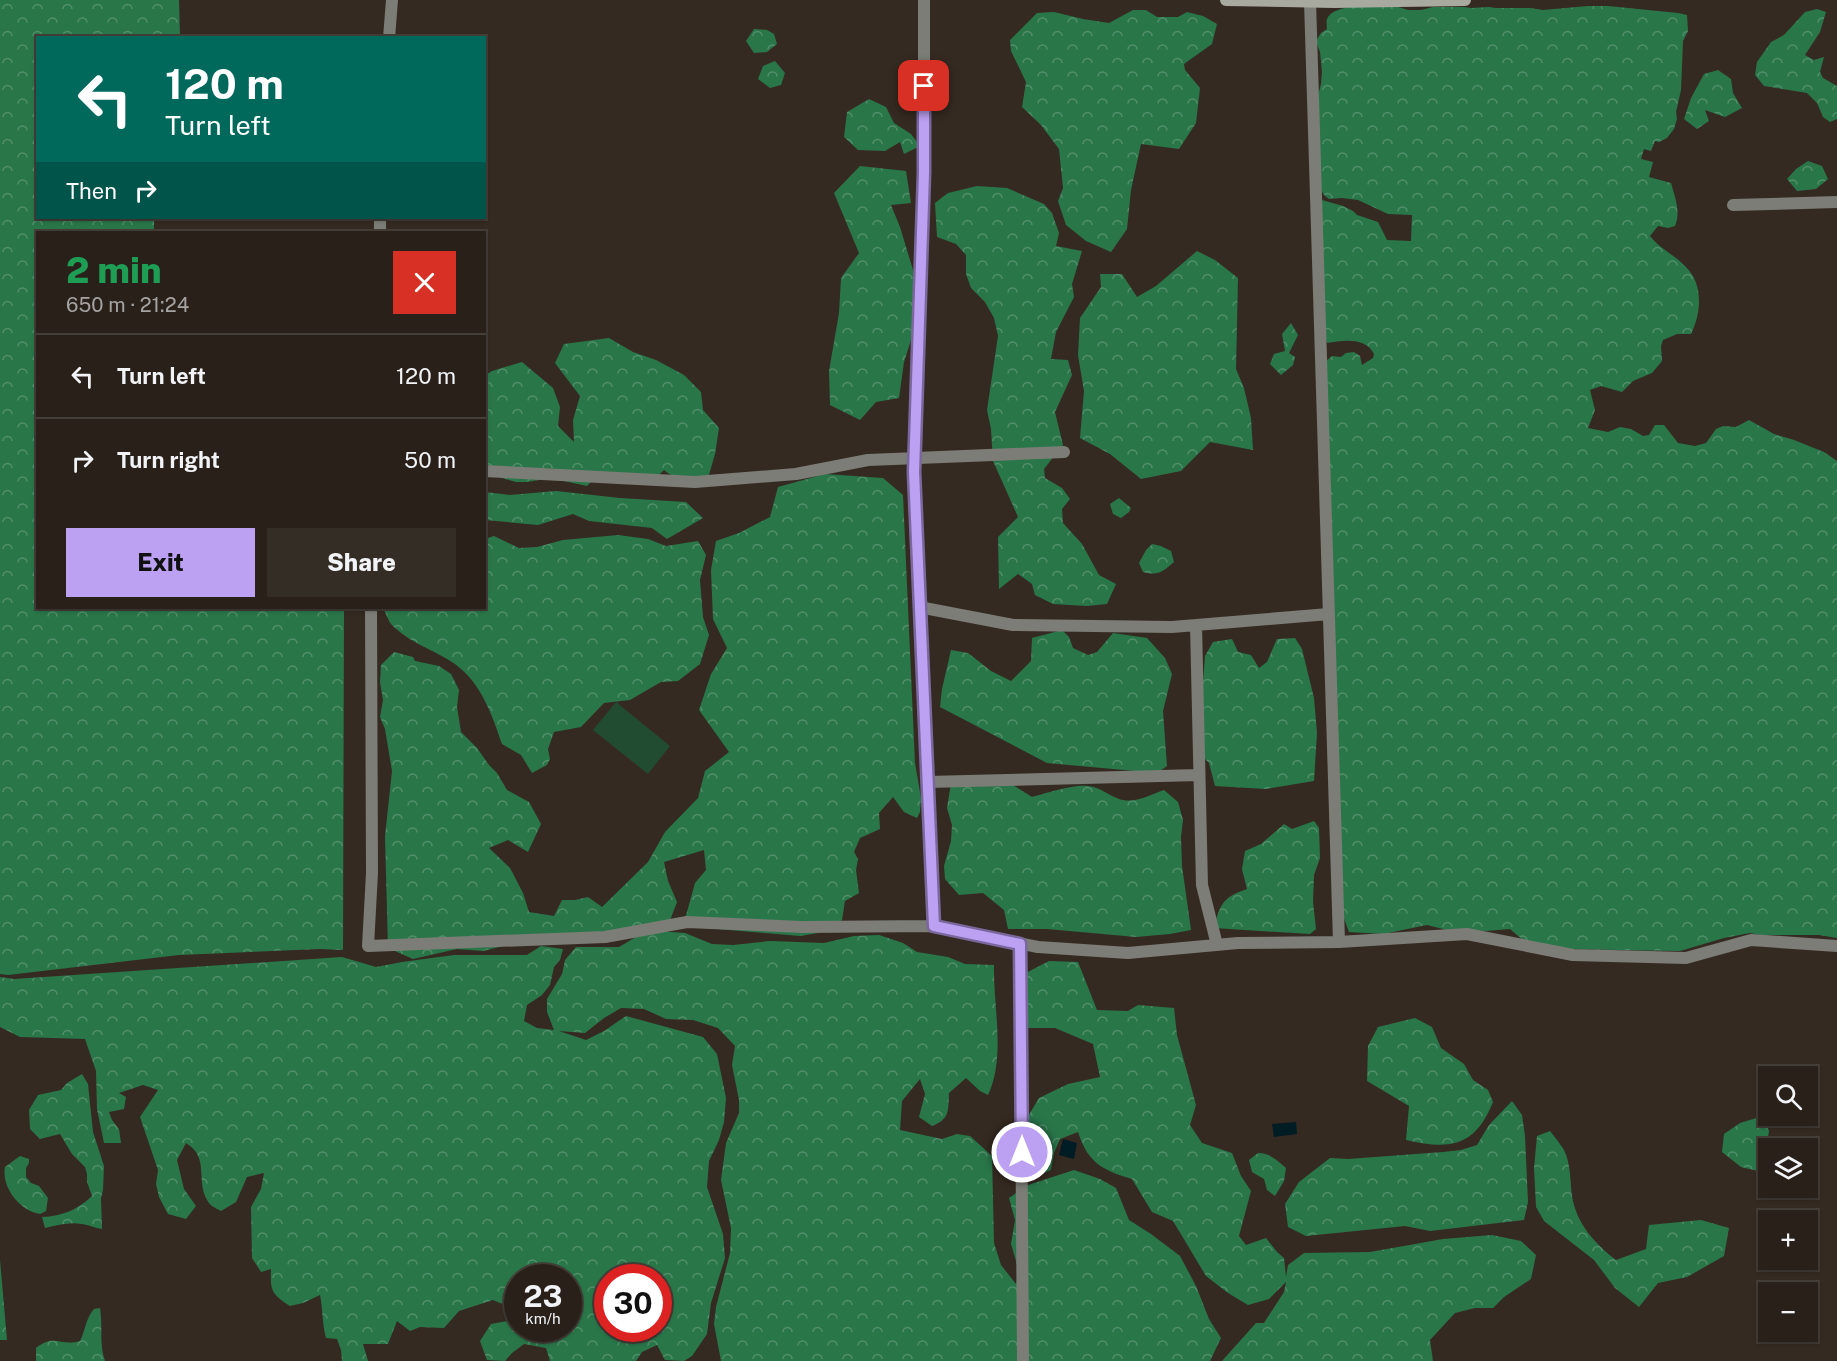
<!DOCTYPE html>
<html lang="en">
<head>
<meta charset="utf-8">
<style>
	:root { --surface:#282019; --page:#342d26; --text:#f1f3f6; --muted:#a5a3a2; --line:#443e38; --accent:#bca0f2 }
	body { margin:0; font-family:"Public Sans",sans-serif; background:var(--page); color:var(--text); height:100vh; display:flex; flex-direction:column; font-size:22px; white-space:nowrap }
	* { box-sizing:border-box; margin:0 }
	p { font-size:20px; color:var(--muted) }
	.icon { flex:none; width:33px; height:33px; fill:none; stroke:currentColor; stroke-width:2; stroke-linecap:round; stroke-linejoin:round }
	.map { position:relative; flex:1; overflow:hidden }
	.panel { position:absolute; left:36px; top:231px; width:450px; height:378px; display:flex; flex-direction:column; background:var(--surface); border-radius:0px; box-shadow:0 2px 4px #0004,0 0 0 2px var(--line) }
	.panel>* { flex:none }
	.guide { position:absolute; left:36px; top:36px; width:450px; height:183px; border-radius:0px; box-shadow:0 2px 4px #0004,0 0 0 2px var(--line); background:#00695c; color:#fff; overflow:hidden }
	.buttons { position:absolute; left:1758px; top:1066px; display:grid; gap:12px }
	.buttons a { display:grid; place-items:center; width:60px; height:60px; border-radius:0px; background:var(--surface); box-shadow:0 2px 4px #0004,0 0 0 2px var(--line); font-size:30px }
	.speed { position:absolute; left:504px; top:1264px; display:flex; gap:12px; font-size:30px; font-weight:700; text-align:center }
	.speed>* { display:grid; place-content:center; width:78px; height:78px; border-radius:50%; background:var(--surface); box-shadow:0 2px 4px #0004,0 0 0 2px var(--line); line-height:1 }
	.speed small { font-size:15px; font-weight:400 }
	.speed .limit { border:9px solid #d22; background:#fff; color:#111 }
	.pin { position:absolute; display:grid; place-items:center; width:51px; height:51px; color:#fff; margin:-26px; border-radius:12px; box-shadow:0 3px 9px #0006 }
	.me { position:absolute; width:66px; margin:-33px; rotate:0deg; stroke-linejoin:round; filter:drop-shadow(0 0 4px #0008) }
	.turn { display:flex; align-items:center; gap:21px; height:126px; padding:0 30px; font-size:27px }
	.turn .icon { width:78px; height:78px; stroke-width:2.5 }
	.turn b { display:block; font-size:42px; line-height:51px }
	.then { display:flex; align-items:center; height:57px; padding:0 30px; background:#0003; gap:12px; font-size:22px }
	.round { display:grid; place-items:center; flex:none; width:63px; height:63px; border-radius:0px; background:var(--page) }
	.overview { display:flex; align-items:center; justify-content:space-between; height:102px; padding:0 30px }
	h1 { font-size:36px; font-weight:800; line-height:45px; color:#1e9e55 }
	.cta { display:flex; gap:12px; margin-top:auto; padding:12px 30px }
	.cta a { flex:1; height:69px; border-radius:0px; background:var(--accent); color:#111; font-size:24px; font-weight:800; line-height:69px; text-align:center }
	.cta a+a { background:var(--page); color:var(--text) }
	ul { padding:0; list-style:none }
	li { display:flex; align-items:center; gap:18px; height:84px; padding:0 30px; border-top:2px solid var(--line) }
	li div { flex:1 }
	li b { display:block; font-size:22px }
	li em { font-style:normal }
	.map>svg:first-child { display:block }
</style>
</head>
<body>
<div class="map">
<svg width="1837" height="1361" viewBox="0 0 1837 1361">
	<defs>
		<pattern id="forest-crowns" width="20" height="18" patternUnits="userSpaceOnUse" patternTransform="scale(1.5)"><rect width="20" height="18" fill="#297649"/><path d="M2 6a3 3 0 1 1 6 0M12 15a3 3 0 1 1 6 0" fill="none" stroke="#528f6b"/></pattern>
	</defs>
	<rect width="100%" height="100%" fill="#352a21"/>
	<path fill="url(#forest-crowns)" fill-rule="evenodd" d="M 0,0 L 179,0 L 180,37 L 38,38 L 38,218 L 154,218 L 154,232 L 38,232 L 38,608 L 344,608 L 343,950 L 320,949 L 179,955 L 8,975 L 0,974 Z
		M 1392,5 L 1408,10 L 1421,10 L 1433,7 L 1464,7 L 1471,8 L 1489,7 L 1496,8 L 1530,8 L 1543,10 L 1588,6 L 1608,6 L 1678,13 L 1687,15 L 1688,31 L 1683,41 L 1681,90 L 1676,112 L 1677,119 L 1674,129 L 1667,138 L 1659,142 L 1655,141 L 1651,151 L 1644,149 L 1641,159 L 1653,162 L 1649,177 L 1671,183 C 1675,198 1681,211 1675,226 L 1668,228 L 1658,226 L 1650,236 C 1660,249 1675,255 1686,267 C 1704,285 1701,314 1691,334 L 1677,334 L 1663,340 L 1661,346 L 1662,361 L 1652,373 L 1633,381 L 1622,392 L 1601,386 L 1590,390 L 1595,410 L 1588,428 L 1608,432 L 1620,427 L 1631,429 L 1643,436 L 1649,435 L 1655,425 L 1664,425 L 1678,443 L 1695,446 L 1706,443 L 1716,429 L 1723,426 L 1736,427 L 1749,420 L 1774,434 L 1794,440 L 1824,452 L 1837,461 L 1837,938 L 1819,935 L 1760,935 L 1750,933 L 1724,938 L 1680,951 L 1617,950 L 1572,949 L 1524,941 L 1510,929 L 1486,931 L 1447,930 L 1427,925 L 1383,934 L 1349,932 L 1342,913 L 1326,361 L 1332,356 L 1341,357 L 1346,353 L 1354,352 L 1360,356 L 1362,365 L 1373,358 L 1374,354 C 1366,337 1343,340 1327,343 L 1324,332 L 1319,208 L 1322,200 L 1343,206 L 1353,211 L 1357,215 L 1378,222 L 1387,240 L 1411,241 L 1412,215 L 1388,214 L 1358,200 L 1342,198 L 1329,199 L 1324,195 L 1315,180 L 1313,115 L 1321,84 L 1322,72 L 1320,52 L 1316,41 L 1321,33 L 1327,29 C 1327,26 1326,22 1327,19 C 1333,3 1377,6 1392,5 Z
		M 1817,9 L 1826,12 L 1820,32 L 1805,55 L 1814,60 L 1824,57 L 1820,72 L 1823,78 L 1837,86 L 1837,119 L 1830,122 L 1823,117 L 1817,103 L 1807,93 L 1764,86 L 1755,75 L 1757,62 L 1771,42 L 1784,35 L 1805,12 Z
		M 1133,10 L 1146,10 L 1157,17 L 1178,17 L 1187,12 L 1203,16 L 1217,24 L 1212,44 L 1184,64 L 1185,70 L 1200,88 L 1196,123 L 1179,149 L 1141,144 L 1131,190 L 1127,229 L 1111,252 L 1086,241 L 1066,225 L 1058,201 L 1063,188 L 1059,149 L 1041,125 L 1022,107 L 1026,82 L 1011,51 L 1010,40 L 1037,13 L 1054,12 L 1083,19 L 1109,23 Z
		M 754,29 L 767,30 L 774,34 L 777,44 L 767,52 L 754,53 L 746,41 Z
		M 775,61 L 785,73 L 781,85 L 770,88 L 758,79 L 763,66 Z
		M 1718,70 L 1731,79 L 1733,93 L 1742,108 L 1725,117 L 1705,110 L 1709,121 L 1697,129 L 1684,119 L 1691,98 L 1704,74 Z
		M 869,99 L 886,107 L 894,123 L 911,134 L 920,146 L 904,154 L 900,142 L 885,151 L 858,150 L 844,137 L 847,112 Z
		M 1808,161 L 1822,166 L 1828,179 L 1816,189 L 1797,191 L 1787,179 L 1796,169 Z
		M 860,166 L 906,171 L 911,203 L 891,205 L 900,227 L 913,270 L 919,315 L 904,362 L 899,398 L 876,402 L 860,420 L 830,405 L 829,371 L 839,313 L 841,278 L 859,253 L 834,193 Z
		M 977,186 L 1007,188 L 1044,204 L 1052,213 L 1059,233 L 1056,246 L 1082,251 L 1072,284 L 1074,297 L 1056,332 L 1051,359 L 1068,360 L 1072,375 L 1055,412 L 1063,445 L 1044,469 L 1045,478 L 1062,488 L 1070,499 L 1062,509 L 1063,523 L 1082,544 L 1099,575 L 1116,584 L 1107,604 L 1087,606 L 1053,604 L 1035,595 L 1032,584 L 1018,574 L 999,589 L 998,537 L 1018,517 L 993,461 L 991,429 L 987,410 L 998,336 L 994,318 L 985,302 L 971,288 L 966,274 L 966,255 L 956,244 L 937,237 L 935,203 L 948,193 Z
		M 1197,251 L 1215,260 L 1238,278 L 1236,369 L 1244,388 L 1251,418 L 1253,450 L 1210,442 L 1181,471 L 1141,479 L 1110,454 L 1080,438 L 1084,391 L 1078,355 L 1080,318 L 1101,287 L 1100,274 L 1122,274 L 1137,297 L 1156,286 Z
		M 1291,323 L 1298,335 L 1289,353 L 1295,357 L 1293,365 L 1281,375 L 1270,364 L 1274,354 L 1285,351 L 1282,334 Z
		M 609,338 L 633,352 L 656,360 L 684,375 L 701,392 L 703,410 L 719,428 L 715,454 L 708,478 L 677,480 L 664,470 L 649,484 L 600,472 L 587,486 L 550,478 L 527,482 L 516,482 L 485,473 L 484,376 L 492,371 L 522,362 L 553,388 L 560,407 L 558,426 L 574,442 L 573,420 L 580,396 L 555,363 L 564,344 Z
		M 825,474 L 883,478 L 903,495 L 915,763 L 921,798 L 920,812 L 917,818 L 904,812 L 893,797 L 879,813 L 880,829 L 860,838 L 854,852 L 858,859 L 856,870 L 859,893 L 845,901 L 842,920 L 818,933 L 800,936 L 706,928 L 685,919 L 695,883 L 706,870 L 704,850 L 664,862 L 668,881 L 677,902 L 669,923 L 624,934 L 515,943 L 483,951 L 457,949 L 413,959 L 388,948 L 385,836 L 392,771 L 385,729 L 380,717 L 383,700 L 380,682 L 381,665 L 394,652 L 413,657 L 415,661 L 439,666 L 451,674 L 459,690 L 457,707 L 461,732 L 477,748 L 489,765 L 497,773 L 507,790 L 529,802 L 541,824 L 528,852 L 508,840 L 489,848 L 510,868 L 523,893 L 529,912 L 554,916 L 562,900 L 575,900 L 588,897 L 602,907 L 648,862 L 665,832 L 698,798 L 705,771 L 729,752 L 699,710 L 711,674 L 727,648 L 713,619 L 711,570 L 716,541 L 739,533 L 770,517 L 778,487 Z
		M 556,491 L 620,498 L 686,502 L 703,518 L 667,539 L 652,528 L 589,521 L 573,514 L 538,525 L 485,520 L 485,492 L 510,495 Z
		M 1119,498 L 1131,508 L 1129,512 L 1121,518 L 1113,514 L 1110,504 Z
		M 618,535 L 648,539 L 666,546 L 698,541 L 706,555 L 700,580 L 703,617 L 709,635 L 700,664 L 678,681 L 661,682 L 630,700 L 604,703 L 581,727 L 554,732 L 548,749 L 550,759 L 547,765 L 532,773 L 521,755 L 502,744 C 492,715 482,684 455,664 C 435,650 409,643 391,624 C 388,620 386,613 383,608 L 484,608 L 485,539 L 494,536 L 519,548 L 537,547 L 563,540 Z
		M 1152,544 L 1161,546 L 1171,551 L 1174,562 C 1162,572 1159,576 1143,572 L 1139,563 L 1146,550 Z
		M 1062,630 L 1069,637 L 1073,648 L 1088,655 L 1097,652 L 1113,633 L 1147,638 L 1165,658 L 1172,674 L 1163,711 L 1167,766 L 1157,773 L 1047,763 L 940,707 L 942,689 L 951,650 L 968,653 L 991,671 L 1011,681 L 1031,661 L 1032,638 Z
		M 1295,638 L 1302,649 L 1314,698 L 1317,733 L 1314,781 L 1266,789 L 1215,786 L 1209,763 L 1193,747 L 1203,683 L 1205,656 L 1213,642 L 1232,639 L 1238,652 L 1251,655 L 1259,668 L 1267,662 L 1277,639 Z
		M 1005,780 L 1032,797 C 1046,793 1075,784 1088,786 C 1100,787 1108,795 1119,799 C 1134,804 1150,795 1164,790 L 1178,802 L 1183,820 L 1181,837 L 1182,866 L 1191,930 L 1170,934 L 1136,937 L 1047,929 L 1008,929 L 1004,910 L 983,893 L 959,895 L 945,879 L 944,866 L 951,841 L 952,825 L 947,808 L 951,783 Z
		M 1314,821 L 1319,828 L 1320,858 L 1314,875 L 1313,902 L 1316,929 L 1310,934 L 1214,928 C 1220,904 1223,897 1247,889 L 1242,869 L 1245,851 L 1261,844 L 1284,824 L 1292,829 Z
		M 657,931 L 685,933 L 712,944 L 733,945 L 770,941 L 824,943 L 854,936 L 879,935 L 903,943 L 917,952 L 948,957 L 965,964 L 994,965 C 993,1006 1006,1057 988,1095 L 980,1091 L 966,1078 L 949,1093 C 948,1111 950,1119 932,1126 L 919,1117 L 925,1094 L 920,1079 L 902,1101 L 900,1130 L 942,1139 L 957,1134 L 970,1136 L 992,1156 L 994,1243 L 1001,1265 L 1016,1284 L 1019,1271 L 1011,1244 L 1015,1220 L 1009,1198 L 1028,1185 L 1074,1170 L 1100,1179 L 1116,1188 L 1129,1220 L 1151,1234 L 1180,1256 L 1196,1286 L 1209,1319 L 1221,1338 L 1210,1361 L 721,1361 L 714,1324 L 716,1307 L 730,1253 L 731,1228 L 721,1180 L 726,1143 L 739,1113 L 739,1100 L 732,1065 L 735,1046 L 718,1028 L 693,1020 L 666,1019 L 644,1009 L 621,1008 L 604,1018 L 585,1033 L 559,1031 L 586,1040 L 604,1031 L 626,1016 L 703,1037 L 717,1054 L 726,1098 L 724,1122 L 719,1140 L 709,1161 L 707,1187 L 723,1234 L 725,1258 L 711,1303 L 707,1334 L 692,1356 L 684,1361 L 665,1360 L 657,1345 L 642,1352 L 636,1361 L 550,1361 L 546,1348 L 524,1344 L 512,1353 L 505,1361 L 487,1360 L 480,1341 L 491,1324 L 507,1321 L 505,1305 L 493,1300 L 459,1311 L 444,1328 L 420,1327 L 410,1331 L 397,1321 L 388,1344 L 363,1344 L 368,1361 L 342,1361 L 341,1350 L 337,1339 L 326,1338 C 322,1323 323,1310 320,1295 L 303,1303 L 290,1306 C 272,1294 270,1291 271,1269 L 261,1272 L 252,1258 L 251,1207 L 261,1189 L 264,1173 L 247,1177 L 236,1202 L 221,1211 C 218,1209 212,1207 209,1203 C 194,1182 211,1158 186,1143 L 177,1160 L 184,1189 L 196,1206 L 186,1219 L 168,1214 L 159,1197 L 156,1184 L 158,1170 L 140,1117 L 158,1090 L 143,1085 L 119,1093 L 126,1097 L 124,1109 L 109,1112 L 112,1120 L 119,1129 L 121,1143 L 104,1143 L 97,1109 L 96,1071 L 85,1039 L 20,1037 L 0,1027 L 0,977 L 14,979 L 342,957 L 376,967 L 402,962 L 454,955 L 527,955 L 541,946 L 563,949 L 560,960 L 554,967 L 550,985 L 542,995 L 527,1005 L 524,1021 L 537,1028 L 554,1030 L 547,1012 L 547,999 L 562,974 L 565,960 L 576,947 L 619,947 L 636,937 ZM 518,1278 L 568,1278 L 568,1329 L 518,1329 ZM 608,1278 L 658,1278 L 658,1329 L 608,1329 Z
		M 1049,961 L 1078,962 L 1097,1010 L 1128,1011 L 1138,1005 L 1174,1008 L 1177,1035 L 1196,1105 L 1190,1125 L 1202,1143 L 1232,1153 L 1241,1176 L 1251,1191 L 1239,1236 L 1246,1245 L 1266,1238 L 1277,1252 L 1284,1258 L 1286,1277 L 1288,1265 L 1304,1253 L 1370,1252 L 1443,1239 L 1492,1235 L 1521,1241 L 1536,1255 L 1531,1279 L 1504,1297 L 1493,1308 L 1475,1308 L 1455,1313 L 1430,1340 L 1433,1361 L 1222,1361 L 1256,1323 L 1264,1323 L 1284,1292 L 1286,1282 L 1269,1299 L 1248,1305 L 1228,1293 L 1206,1276 L 1173,1221 L 1152,1212 L 1132,1179 C 1102,1170 1088,1163 1078,1132 L 1060,1139 L 1054,1153 L 1051,1170 L 1025,1181 L 1024,1123 L 1039,1098 L 1068,1084 L 1100,1077 L 1093,1044 L 1055,1028 L 1024,1028 L 1022,975 Z
		M 1415,1018 L 1432,1027 L 1441,1048 L 1464,1064 L 1473,1080 L 1488,1090 L 1493,1102 C 1475,1147 1450,1150 1406,1140 L 1409,1106 L 1367,1081 L 1368,1046 L 1378,1027 Z
		M 82,1074 L 88,1084 L 93,1132 L 104,1166 L 103,1190 L 101,1198 L 102,1229 C 95,1228 89,1225 82,1224 C 70,1222 57,1225 45,1228 L 42,1217 C 63,1216 77,1210 92,1196 L 87,1182 L 87,1174 L 85,1167 L 72,1154 L 60,1134 L 40,1139 L 30,1129 L 29,1110 L 38,1095 L 61,1090 L 67,1083 Z
		M 1512,1101 L 1522,1115 L 1525,1136 L 1528,1202 L 1524,1220 L 1430,1231 L 1405,1226 L 1306,1236 L 1288,1227 L 1285,1204 L 1299,1182 L 1330,1158 L 1348,1159 L 1443,1152 L 1461,1150 L 1477,1145 L 1489,1125 Z
		M 1763,1116 L 1769,1131 L 1766,1149 L 1767,1157 L 1758,1171 L 1741,1167 L 1722,1152 L 1724,1134 L 1740,1123 Z
		M 1550,1131 C 1555,1137 1560,1144 1564,1150 C 1571,1164 1570,1181 1572,1196 C 1576,1223 1595,1244 1616,1260 L 1646,1249 L 1649,1225 L 1701,1220 L 1729,1228 L 1724,1256 L 1687,1277 L 1658,1283 L 1639,1307 L 1615,1288 L 1594,1260 L 1544,1221 L 1536,1207 L 1534,1168 L 1537,1136 Z
		M 1258,1153 C 1270,1153 1278,1161 1286,1168 L 1284,1181 L 1275,1196 L 1267,1190 L 1264,1179 L 1252,1172 L 1249,1160 Z
		M 20,1156 L 29,1159 L 29,1163 L 26,1168 L 26,1177 L 31,1183 L 39,1186 L 48,1198 L 46,1211 L 40,1214 C 20,1211 1,1187 5,1167 Z
		M 0,1260 L 7,1340 L 0,1340 Z
		M 100,1308 C 103,1326 99,1345 105,1361 L 36,1361 L 36,1348 C 55,1333 60,1347 80,1341 C 86,1329 85,1320 94,1309 Z"/>
	<path fill="#224c32" d="M 616,702 L 670,746 L 648,774 L 593,730 Z"/>
	<path fill="#001c25" d="M 1296,1122 L 1297,1134 L 1274,1137 L 1272,1124 Z
		M 1063,1139 L 1077,1143 L 1074,1159 L 1059,1155 Z"/>
	<g fill="none" stroke-linecap="round" stroke-linejoin="round">
		<path stroke="#7b7d76" stroke-width="12" d="M 924,0 L 924,173 L 913,472 L 934,926 L 1038,947 L 1128,953 L 1238,943 L 1339,942 L 1467,934 L 1573,955 L 1686,958 L 1751,940 L 1837,946
			M 1310,1 L 1339,942
			M 389,38 L 392,0
			M 1733,205 L 1837,202
			M 380,232 L 380,218
			M 484,471 L 695,482 L 796,474 L 868,460 L 1064,452
			M 919,607 L 1013,625 L 1172,627 L 1329,614
			M 371,608 L 372,873 L 368,946 L 605,937 L 687,922 L 802,927 L 934,926
			M 1196,625 L 1202,885 L 1217,945
			M 927,782 L 1199,775
			M 1020,944 L 1023,1361"/>
		<path stroke="#a8aa9f" stroke-width="12" d="M 1226,0 L 1334,2 L 1465,0"/>
	</g>
	<g fill="none" stroke-linecap="round" stroke-linejoin="round">
		<g stroke="#7a689d" stroke-width="15">
			<path id="route" d="M 924,86 L 924,173 L 914,472 L 934,926 L 1020,944 L 1022,1152"/>
		</g>
		<use href="#route" stroke="#bca0f2" stroke-width="10"/>
	</g>
</svg>
<div class="buttons">
<a><svg class="icon" aria-label="search" viewBox="0 0 24 24"><circle cx="10" cy="10" r="6"/><path d="M15 15l6 6"/></svg></a>
<a><svg class="icon" aria-label="layers" viewBox="0 0 24 24"><path d="M12 4l9 5-9 5-9-5zM3 14l9 5 9-5"/></svg></a>
<a>+</a>
<a>−</a>
</div>
<div class="speed"><div>23<small>km/h</small></div><div class="limit">30</div></div>
<div class="pin" style="left:924px;top:86px;background:#d93025"><svg class="icon" aria-label="arrive" viewBox="0 0 24 24"><path d="M6 21V4h12l-3 4 3 4H6"/></svg></div>
<svg class="me" style="left:1022px;top:1152px" viewBox="-20 -20 40 40"><circle r="17" fill="#bca0f2" stroke="#fff" stroke-width="3"/><path d="M0-11L8 9 0 5-8 9z" fill="#fff"/></svg>
<div class="guide">
<div class="turn"><svg class="icon" aria-label="left" viewBox="0 0 24 24"><path d="M17 20v-9H6M10 6l-5 5 5 5"/></svg><div><b>120 m</b>Turn left</div></div>
<div class="then">Then<svg class="icon" aria-label="right" viewBox="0 0 24 24"><path d="M7 20v-9h11M14 6l5 5-5 5"/></svg></div>
</div>
<section class="panel">
<div class="overview"><div><h1>2 min</h1><p>650 m · 21:24</p></div><a class="round" style="background:#d93025;color:#fff"><svg class="icon" aria-label="close" viewBox="0 0 24 24"><path d="M6 6l12 12M18 6L6 18"/></svg></a></div>
<ul>
<li><svg class="icon" aria-label="left" viewBox="0 0 24 24"><path d="M17 20v-9H6M10 6l-5 5 5 5"/></svg><div><b>Turn left</b></div><em>120 m</em></li>
<li><svg class="icon" aria-label="right" viewBox="0 0 24 24"><path d="M7 20v-9h11M14 6l5 5-5 5"/></svg><div><b>Turn right</b></div><em>50 m</em></li>
</ul>
<div class="cta"><a>Exit</a><a>Share</a></div>
</section>
</div>
</body>
</html>
